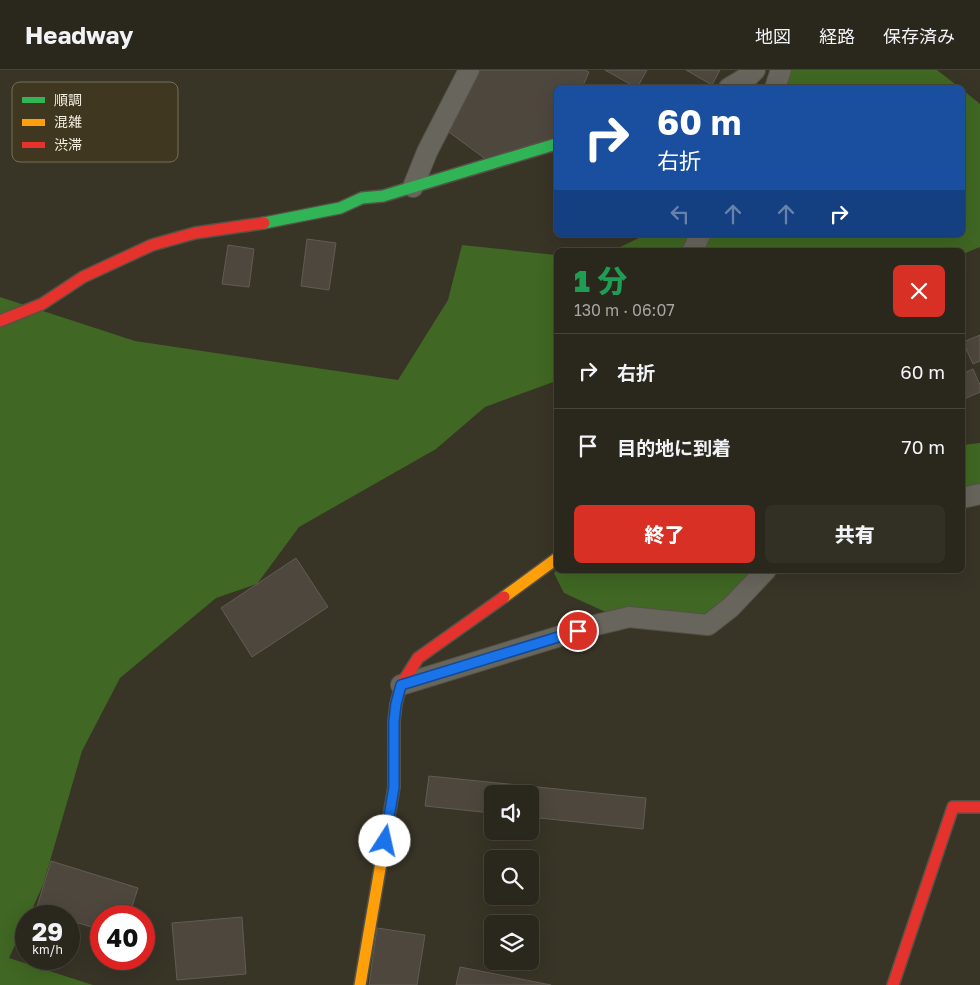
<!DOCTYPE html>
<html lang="ja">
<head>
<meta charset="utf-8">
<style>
	:root { --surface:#2a271c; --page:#322f25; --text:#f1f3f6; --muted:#a5a5a3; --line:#46443b; --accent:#d93025 }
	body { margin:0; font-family:"Golos Text","Noto Sans JP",sans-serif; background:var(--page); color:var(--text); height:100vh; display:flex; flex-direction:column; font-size:19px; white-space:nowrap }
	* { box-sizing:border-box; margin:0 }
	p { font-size:16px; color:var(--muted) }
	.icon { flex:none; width:28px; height:28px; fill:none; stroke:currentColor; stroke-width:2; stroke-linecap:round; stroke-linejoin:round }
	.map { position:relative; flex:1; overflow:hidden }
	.details { position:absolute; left:554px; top:178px; width:411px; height:325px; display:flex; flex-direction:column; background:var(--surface); border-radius:8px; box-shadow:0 5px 20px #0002,0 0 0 1px var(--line) }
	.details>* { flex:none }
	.guide { position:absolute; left:554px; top:15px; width:411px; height:152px; border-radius:8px; box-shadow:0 5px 20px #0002,0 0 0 1px var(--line); background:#1a4fa0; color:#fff; overflow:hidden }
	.buttons { position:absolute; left:484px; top:715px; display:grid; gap:10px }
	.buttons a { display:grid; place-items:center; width:55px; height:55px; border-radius:8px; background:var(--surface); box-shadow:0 5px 20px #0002,0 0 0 1px var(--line); font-size:25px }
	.speed { position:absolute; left:15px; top:835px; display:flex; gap:10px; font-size:25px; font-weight:700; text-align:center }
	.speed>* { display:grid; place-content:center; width:65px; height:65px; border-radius:50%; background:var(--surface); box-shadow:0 5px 20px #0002,0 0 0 1px var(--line); line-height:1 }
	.speed small { font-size:12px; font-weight:400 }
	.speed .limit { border:8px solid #d22; background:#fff; color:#111 }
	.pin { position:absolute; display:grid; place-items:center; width:42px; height:42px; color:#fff; margin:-21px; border:2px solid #fff; border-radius:50%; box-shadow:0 1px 5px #0007 }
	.me { position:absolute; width:55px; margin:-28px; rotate:10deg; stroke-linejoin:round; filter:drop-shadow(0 0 4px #0008) }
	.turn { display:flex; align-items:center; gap:18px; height:105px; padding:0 20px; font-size:22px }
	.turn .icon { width:65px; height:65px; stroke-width:2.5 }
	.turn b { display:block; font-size:35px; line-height:42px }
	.lanes { display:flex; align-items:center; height:48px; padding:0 20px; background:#0003; justify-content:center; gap:25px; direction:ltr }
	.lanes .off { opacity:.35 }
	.round { display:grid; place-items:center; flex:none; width:52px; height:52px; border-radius:8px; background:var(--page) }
	.overview { display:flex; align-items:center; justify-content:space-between; height:85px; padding:0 20px }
	h1 { font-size:30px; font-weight:800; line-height:38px; color:#1e9e55 }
	.button { display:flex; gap:10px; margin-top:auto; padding:10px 20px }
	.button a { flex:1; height:58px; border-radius:8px; background:var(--accent); color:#fff; font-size:20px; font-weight:800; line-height:58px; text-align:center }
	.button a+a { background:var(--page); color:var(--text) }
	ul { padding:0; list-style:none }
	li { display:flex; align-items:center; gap:15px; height:75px; padding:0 20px; border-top:1px solid var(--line) }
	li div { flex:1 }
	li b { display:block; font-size:19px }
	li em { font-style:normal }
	header { display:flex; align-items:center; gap:30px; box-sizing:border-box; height:70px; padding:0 25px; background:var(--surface); border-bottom:1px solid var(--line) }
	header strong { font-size:24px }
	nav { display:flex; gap:28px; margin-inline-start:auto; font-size:18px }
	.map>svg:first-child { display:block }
</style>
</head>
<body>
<header>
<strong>Headway</strong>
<nav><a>地図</a><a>経路</a><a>保存済み</a></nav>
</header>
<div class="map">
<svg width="980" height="915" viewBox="0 0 980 915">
	<rect width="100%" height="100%" fill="#383426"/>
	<path fill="#406723" d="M 779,0 L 937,0 L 959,17 L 767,18 Z
		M 963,20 L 980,34 L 980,177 L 963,184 L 962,180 L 614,180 L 645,165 L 962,165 Z
		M 462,175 L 556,185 L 556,311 L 485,337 L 436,379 L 299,457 L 257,514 L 216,528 L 120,608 L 82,681 L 43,815 L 29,846 L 26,846 L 26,851 L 9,888 L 93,915 L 0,915 L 0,227 L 135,271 L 398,310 L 448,230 Z
		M 980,373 L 980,420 L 962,425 L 962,375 Z
		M 557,500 L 767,500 L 717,548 L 621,549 L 564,523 L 554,503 Z"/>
	<path fill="#4d473e" stroke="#625c52" d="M 480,0 L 584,0 L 589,2 L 582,18 L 556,18 L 556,70 L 487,90 L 446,60 Z
		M 605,0 L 647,0 L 637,18 Z
		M 686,0 L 720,0 L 712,15 Z
		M 307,169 L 336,173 L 329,220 L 301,216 Z
		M 228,175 L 254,179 L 249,217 L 222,214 Z
		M 980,265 L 980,291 L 973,294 L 963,272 Z
		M 973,299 L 980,315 L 980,322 L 962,330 L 962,304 Z
		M 296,488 L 328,537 L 252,587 L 221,538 Z
		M 429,706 L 646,728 L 643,759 L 530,747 L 530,724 L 492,724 L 492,743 L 425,736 Z
		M 51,791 L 138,818 L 129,846 L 101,846 L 101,860 L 69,850 L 69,846 L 56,846 L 36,840 Z
		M 242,847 L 246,904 L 177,910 L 172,853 Z
		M 377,858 L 425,865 L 417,915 L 369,915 Z
		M 460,897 L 551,915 L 456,915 Z"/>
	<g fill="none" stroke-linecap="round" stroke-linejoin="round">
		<g stroke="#555246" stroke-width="22">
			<path id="street" d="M 729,18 L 749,6 L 755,0
				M 775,18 L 781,0
				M 413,117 L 427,82 L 469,0
				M 693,180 L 700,165
				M 962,428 L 980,424
				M 401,615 L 596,555 L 629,547 L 708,555 L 731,537 L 766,500"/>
		</g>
		<g stroke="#555246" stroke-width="14">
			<path id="fast" d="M 264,153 L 340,138 L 362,128 L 383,126 L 556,74"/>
		</g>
		<g stroke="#555246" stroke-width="14">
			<path id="slow" d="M 504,527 L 556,489
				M 360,915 L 394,717 L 394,675"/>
		</g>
		<g stroke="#555246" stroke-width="14">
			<path id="jam" d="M 0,251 L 42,234 L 83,207 L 152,175 L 195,163 L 264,153
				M 394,675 L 394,651 L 396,634 L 401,615 L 418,588 L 504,527
				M 893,915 L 953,737 L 980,737"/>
		</g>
		<use href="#street" stroke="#68655c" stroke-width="20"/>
		<use href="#fast" stroke="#30b455" stroke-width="11"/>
		<use href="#slow" stroke="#ff9f0a" stroke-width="11"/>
		<use href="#jam" stroke="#e5322d" stroke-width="11"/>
	</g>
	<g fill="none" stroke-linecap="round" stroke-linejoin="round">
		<g stroke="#114b97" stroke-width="12">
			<path id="route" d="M 385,771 L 394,717 L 394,651 L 396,634 L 401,615 L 578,561"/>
		</g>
		<use href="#route" stroke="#1a73e8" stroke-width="9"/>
	</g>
	<rect x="12" y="12" width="166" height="80" rx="8" fill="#3f371f" stroke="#766e5a" stroke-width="1"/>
	<rect x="22" y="27" width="23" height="6" fill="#30b455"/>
	<rect x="22" y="49" width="23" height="7" fill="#ff9f0a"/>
	<rect x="22" y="72" width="23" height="6" fill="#e5322d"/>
	<g font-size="14" fill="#f5f0e2">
		<text x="54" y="35">順調</text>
		<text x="54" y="57">混雑</text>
		<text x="54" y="80">渋滞</text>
	</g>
</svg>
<div class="buttons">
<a><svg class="icon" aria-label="sound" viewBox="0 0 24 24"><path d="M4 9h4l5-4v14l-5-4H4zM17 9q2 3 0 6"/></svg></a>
<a><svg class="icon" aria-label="search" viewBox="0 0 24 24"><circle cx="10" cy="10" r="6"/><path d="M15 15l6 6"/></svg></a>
<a><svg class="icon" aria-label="layers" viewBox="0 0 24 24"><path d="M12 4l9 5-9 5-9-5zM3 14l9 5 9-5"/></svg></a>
</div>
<div class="speed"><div>29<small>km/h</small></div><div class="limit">40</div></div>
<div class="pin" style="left:578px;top:561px;background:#d93025"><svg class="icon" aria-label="arrive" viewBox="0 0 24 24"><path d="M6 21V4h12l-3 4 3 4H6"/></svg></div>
<svg class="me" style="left:385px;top:771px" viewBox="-20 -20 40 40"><circle r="19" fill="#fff"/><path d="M0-13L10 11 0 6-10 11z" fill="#1a73e8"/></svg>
<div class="guide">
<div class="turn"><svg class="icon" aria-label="right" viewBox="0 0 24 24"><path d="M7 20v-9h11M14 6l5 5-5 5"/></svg><div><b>60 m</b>右折</div></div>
<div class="lanes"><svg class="icon off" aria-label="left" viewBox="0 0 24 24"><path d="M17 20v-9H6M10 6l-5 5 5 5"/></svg><svg class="icon off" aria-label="ahead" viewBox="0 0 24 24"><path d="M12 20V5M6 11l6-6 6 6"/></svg><svg class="icon off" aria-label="ahead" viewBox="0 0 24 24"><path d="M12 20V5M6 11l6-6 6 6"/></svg><svg class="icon" aria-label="right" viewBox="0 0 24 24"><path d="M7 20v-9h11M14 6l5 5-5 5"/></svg></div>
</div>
<section class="details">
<div class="overview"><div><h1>1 分</h1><p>130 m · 06:07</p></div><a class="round" style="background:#d93025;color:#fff"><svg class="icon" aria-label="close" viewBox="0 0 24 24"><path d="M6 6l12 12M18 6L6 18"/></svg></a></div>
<ul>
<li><svg class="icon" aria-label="right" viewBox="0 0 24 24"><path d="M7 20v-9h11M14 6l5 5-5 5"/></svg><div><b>右折</b></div><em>60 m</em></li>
<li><svg class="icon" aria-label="arrive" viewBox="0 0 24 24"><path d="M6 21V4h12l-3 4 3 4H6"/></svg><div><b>目的地に到着</b></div><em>70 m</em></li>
</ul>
<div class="button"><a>終了</a><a>共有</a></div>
</section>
</div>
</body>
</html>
